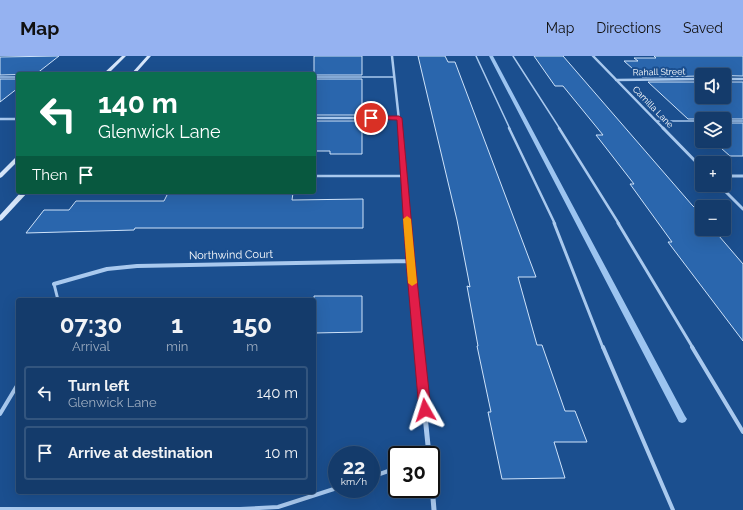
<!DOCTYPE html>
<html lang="en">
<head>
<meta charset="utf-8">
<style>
	:root { --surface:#143b6b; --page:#1d4271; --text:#f1f3f6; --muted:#9dadc1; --line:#33557e; --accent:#95b2f1 }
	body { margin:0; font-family:Raleway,sans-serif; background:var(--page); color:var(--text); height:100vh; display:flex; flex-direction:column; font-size:15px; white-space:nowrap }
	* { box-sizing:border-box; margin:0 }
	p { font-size:13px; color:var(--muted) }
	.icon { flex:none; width:22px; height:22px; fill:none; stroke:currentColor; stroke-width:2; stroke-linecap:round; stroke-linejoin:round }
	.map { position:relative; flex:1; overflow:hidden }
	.sheet { position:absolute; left:16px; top:242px; width:300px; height:196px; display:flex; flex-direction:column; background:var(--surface); border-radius:4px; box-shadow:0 4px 16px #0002,0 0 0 1px var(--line) }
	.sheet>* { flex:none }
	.banner { position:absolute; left:16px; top:16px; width:300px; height:122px; border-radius:4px; box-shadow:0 4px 16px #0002,0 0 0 1px var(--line); background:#0b6e4f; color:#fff; overflow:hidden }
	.controls { position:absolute; left:695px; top:12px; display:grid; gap:8px }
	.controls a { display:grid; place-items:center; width:36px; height:36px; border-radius:4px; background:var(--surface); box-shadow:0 4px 16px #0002,0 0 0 1px var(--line); font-size:20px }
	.speed { position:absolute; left:328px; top:390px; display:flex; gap:8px; font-size:20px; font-weight:700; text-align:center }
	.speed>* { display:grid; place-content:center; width:52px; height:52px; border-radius:50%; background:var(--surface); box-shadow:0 4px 16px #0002,0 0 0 1px var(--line); line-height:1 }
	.speed small { font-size:10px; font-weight:400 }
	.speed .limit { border:2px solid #111; border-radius:6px; background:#fff; color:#111 }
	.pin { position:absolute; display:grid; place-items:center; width:34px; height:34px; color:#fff; margin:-17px; border:2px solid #fff; border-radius:50%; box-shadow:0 1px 4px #0007 }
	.me { position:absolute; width:44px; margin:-22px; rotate:354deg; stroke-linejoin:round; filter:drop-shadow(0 0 3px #0008) }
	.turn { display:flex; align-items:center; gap:14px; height:84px; padding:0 16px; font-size:18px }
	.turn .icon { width:52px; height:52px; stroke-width:2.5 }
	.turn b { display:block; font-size:28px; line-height:34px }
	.then { display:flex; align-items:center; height:38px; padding:0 16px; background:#0003; gap:8px; font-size:15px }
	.eta { display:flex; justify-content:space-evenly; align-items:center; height:68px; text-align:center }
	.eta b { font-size:24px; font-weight:700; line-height:28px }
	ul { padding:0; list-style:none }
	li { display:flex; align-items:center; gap:12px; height:54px; margin:0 8px 6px; padding:0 8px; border:2px solid var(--line); border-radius:4px }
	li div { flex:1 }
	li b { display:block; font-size:15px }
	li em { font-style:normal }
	header { display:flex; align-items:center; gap:24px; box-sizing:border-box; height:56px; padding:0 20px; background:var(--accent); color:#111 }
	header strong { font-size:19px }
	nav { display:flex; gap:22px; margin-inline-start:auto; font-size:14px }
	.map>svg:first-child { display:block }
</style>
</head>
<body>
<header>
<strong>Map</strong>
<nav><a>Map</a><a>Directions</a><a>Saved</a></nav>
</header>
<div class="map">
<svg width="743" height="454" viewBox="0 0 743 454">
	<rect width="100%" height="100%" fill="#1b4f8f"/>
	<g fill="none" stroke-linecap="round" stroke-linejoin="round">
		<path fill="#9cc4f0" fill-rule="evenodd" d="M 489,0 L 493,0 L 685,360 L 687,363 L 685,366 L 682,367 L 679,366 Z"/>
	</g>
	<path fill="#2a66ad" stroke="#cfe3fa" d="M 59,0 L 36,18 L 0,19 L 0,1 Z
		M 314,0 L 362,0 L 362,19 L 314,19 Z
		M 418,0 L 445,0 L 448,6 L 455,6 L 536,221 L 518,221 L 537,289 L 542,289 L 565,355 L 575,355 L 587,386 L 554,386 L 565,422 L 502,423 L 488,356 L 491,356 L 477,290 L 478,290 L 467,230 L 470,231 L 457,164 Z
		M 534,0 L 563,0 L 692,149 L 702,159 L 702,173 L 713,173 L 743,208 L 743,285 L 668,186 L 672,186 L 630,128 L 634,128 L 596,79 L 603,79 L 563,30 L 555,30 Z
		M 654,0 L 743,0 L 743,20 L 702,19 L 702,20 L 642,21 L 624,5 L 638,5 L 634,2 L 656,2 Z
		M 0,23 L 18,23 L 18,32 L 0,46 Z
		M 314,23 L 362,23 L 362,59 L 314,59 Z
		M 648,26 L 702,26 L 702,41 L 724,41 L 724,26 L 743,26 L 743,63 L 688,63 Z
		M 314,65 L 362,65 L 362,98 L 330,98 L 330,95 L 314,95 Z
		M 724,67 L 743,67 L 743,100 L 730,100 L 713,85 L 724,85 Z
		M 239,136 L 239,138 L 293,137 L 292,144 L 363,143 L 363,172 L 135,172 L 134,174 L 26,177 L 44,154 L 69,154 L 76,145 L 164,145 L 168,137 Z
		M 314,240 L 362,240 L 362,276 L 314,277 Z"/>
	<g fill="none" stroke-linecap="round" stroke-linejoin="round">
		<path stroke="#a9c9ee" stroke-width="1.5" d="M 476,0 L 510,73
			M 513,0 L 560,73
			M 0,21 L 18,21
			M 314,21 L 394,21
			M 657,65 L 702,65
			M 724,65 L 743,65"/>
		<path stroke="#a9c9ee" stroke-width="2.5" d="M 509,72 L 555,168
			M 559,72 L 619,168
			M 314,120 L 404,120"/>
		<path stroke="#a9c9ee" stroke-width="3" d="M 554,167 L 603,292
			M 618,167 L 693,292
			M 54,228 L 58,244"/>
		<path stroke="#a9c9ee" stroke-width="4" d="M 603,291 L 673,454
			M 692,291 L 743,376
			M 0,358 L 18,328
			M 371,421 L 397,412
			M 0,453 L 240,453 L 278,451 L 337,432"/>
		<path stroke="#a9c9ee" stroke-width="2.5" d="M 392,0 L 400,73
			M 593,0 L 664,73
			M 724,23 L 743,23
			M 616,24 L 702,23
			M 314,62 L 399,62
			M 0,63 L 18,63"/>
		<path stroke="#a9c9ee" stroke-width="3" d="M 400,72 L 407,168
			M 663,72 L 702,112
			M 724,120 L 743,120
			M 719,129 L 743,153"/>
		<path stroke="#a9c9ee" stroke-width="4" d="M 407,167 L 418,292
			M 54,228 L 107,213 L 137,210 L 410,205"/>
		<path stroke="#a9c9ee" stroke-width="5" d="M 418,291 L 429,399
			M 431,417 L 434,454"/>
		<path fill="#d6e6fa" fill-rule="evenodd" d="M 122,0 L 126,0 L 108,18 L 103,18 Z
			M 147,0 L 151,0 L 135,18 L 131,18 Z
			M 18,100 L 18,105 L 2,121 L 0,122 L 0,117 L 16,101 Z
			M 21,136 L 28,136 L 2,164 L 0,165 L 0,159 Z"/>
	</g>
	<path fill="#e11d48" stroke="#92132f" d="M 371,60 L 399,60 L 402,62 L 415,205 L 431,354 L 429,358 L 425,359 L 421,358 L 419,354 L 406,205 L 397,64 L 369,63 L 368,62 Z"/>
	<path fill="#f59e0b" d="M 407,160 L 411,163 L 417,227 L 412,230 L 408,227 L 403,163 Z"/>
	<g text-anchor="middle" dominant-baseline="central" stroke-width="4" stroke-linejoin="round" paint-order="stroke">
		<g font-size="9" fill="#fff" stroke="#1b4f8f">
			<text transform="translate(659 16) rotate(-1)">Rahall Street</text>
			<text transform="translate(653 51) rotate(46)">Camilla Lane</text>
		</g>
		<g font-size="11" fill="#fff" stroke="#1b4f8f">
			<text transform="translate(231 199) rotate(-1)">Northwind Court</text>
		</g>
	</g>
</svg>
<div class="controls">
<a><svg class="icon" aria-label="sound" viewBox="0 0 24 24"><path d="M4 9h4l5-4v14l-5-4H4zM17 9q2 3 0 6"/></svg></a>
<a><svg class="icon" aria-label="layers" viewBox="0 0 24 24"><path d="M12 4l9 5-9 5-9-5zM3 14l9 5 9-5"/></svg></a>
<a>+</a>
<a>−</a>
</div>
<div class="speed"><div>22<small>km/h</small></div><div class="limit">30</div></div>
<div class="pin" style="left:371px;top:62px;background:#d93025"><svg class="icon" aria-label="arrive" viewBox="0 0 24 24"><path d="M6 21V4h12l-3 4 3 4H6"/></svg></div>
<svg class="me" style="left:425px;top:354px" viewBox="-20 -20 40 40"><path d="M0-17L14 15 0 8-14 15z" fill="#e11d48" stroke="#fff" stroke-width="4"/></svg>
<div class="banner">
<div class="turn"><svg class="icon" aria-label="left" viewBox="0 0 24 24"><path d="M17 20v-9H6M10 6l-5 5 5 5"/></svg><div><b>140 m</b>Glenwick Lane</div></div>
<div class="then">Then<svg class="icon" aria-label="arrive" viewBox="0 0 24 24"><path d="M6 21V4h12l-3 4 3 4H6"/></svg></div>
</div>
<section class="sheet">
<div class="eta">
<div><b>07:30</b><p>Arrival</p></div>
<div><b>1</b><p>min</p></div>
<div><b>150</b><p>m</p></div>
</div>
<ul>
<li><svg class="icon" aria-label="left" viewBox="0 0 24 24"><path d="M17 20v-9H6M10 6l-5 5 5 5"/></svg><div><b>Turn left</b><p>Glenwick Lane</p></div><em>140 m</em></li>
<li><svg class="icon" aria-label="arrive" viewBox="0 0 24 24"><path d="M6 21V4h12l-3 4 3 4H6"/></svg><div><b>Arrive at destination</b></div><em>10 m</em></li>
</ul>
</section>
</div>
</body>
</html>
